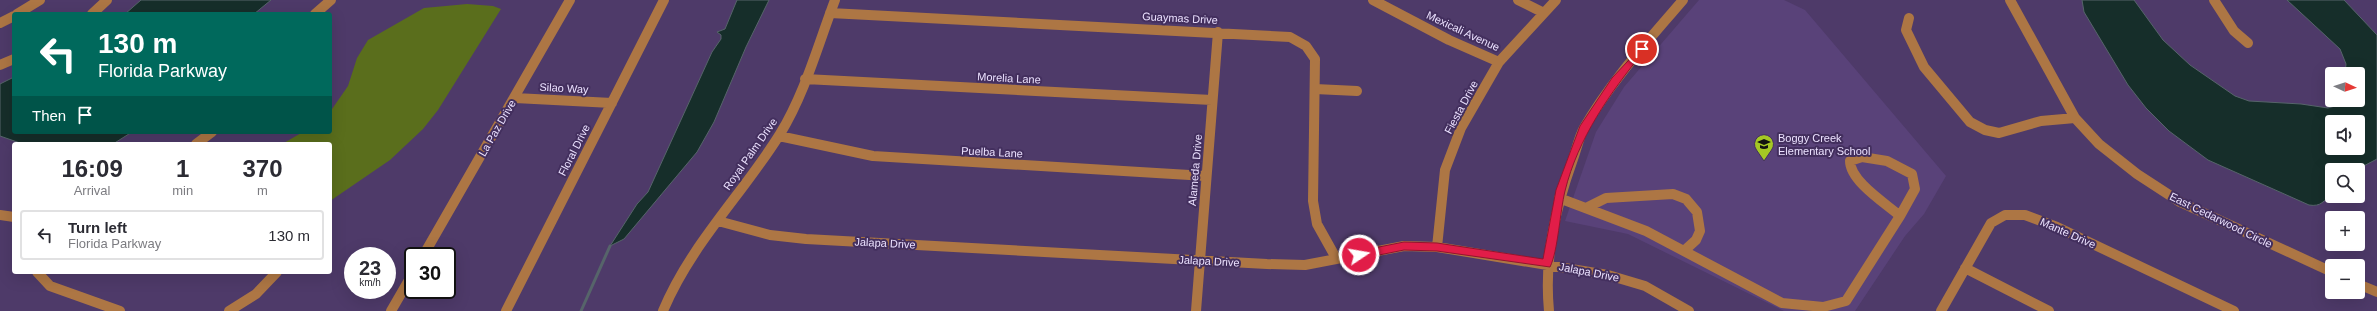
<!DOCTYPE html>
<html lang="en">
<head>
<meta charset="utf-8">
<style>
	:root { --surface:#fff; --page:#f7f7f7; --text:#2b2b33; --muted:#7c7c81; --line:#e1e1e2 }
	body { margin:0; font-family:Helvetica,sans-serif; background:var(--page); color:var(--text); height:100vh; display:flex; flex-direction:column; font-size:15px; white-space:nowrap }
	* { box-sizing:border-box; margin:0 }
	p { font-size:13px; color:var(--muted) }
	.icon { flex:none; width:22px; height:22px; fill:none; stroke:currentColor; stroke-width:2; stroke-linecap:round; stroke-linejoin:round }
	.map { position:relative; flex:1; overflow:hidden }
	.drawer { position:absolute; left:12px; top:142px; width:320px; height:132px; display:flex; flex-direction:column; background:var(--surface); border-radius:4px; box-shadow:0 4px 16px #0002 }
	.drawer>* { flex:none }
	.guide { position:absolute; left:12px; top:12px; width:320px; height:122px; border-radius:4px; box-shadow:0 4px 16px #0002; background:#00695c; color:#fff; overflow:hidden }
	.needle { width:26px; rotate:94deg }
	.buttons { position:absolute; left:2325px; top:67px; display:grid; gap:8px }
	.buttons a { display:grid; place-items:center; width:40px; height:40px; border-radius:4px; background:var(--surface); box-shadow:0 4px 16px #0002; font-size:20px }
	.speed { position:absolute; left:344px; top:247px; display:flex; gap:8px; font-size:20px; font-weight:700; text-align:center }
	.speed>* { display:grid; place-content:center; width:52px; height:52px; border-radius:50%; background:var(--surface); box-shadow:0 4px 16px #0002; line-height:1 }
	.speed small { font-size:10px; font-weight:400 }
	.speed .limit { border:2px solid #111; border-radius:6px; background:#fff; color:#111 }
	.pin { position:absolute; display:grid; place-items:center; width:34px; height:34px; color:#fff; margin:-17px; border:2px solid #fff; border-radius:50%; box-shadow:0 1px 4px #0007 }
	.me { position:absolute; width:44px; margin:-22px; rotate:78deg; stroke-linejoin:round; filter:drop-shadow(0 0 3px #0008) }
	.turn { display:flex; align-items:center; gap:14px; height:84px; padding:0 20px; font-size:18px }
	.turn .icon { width:52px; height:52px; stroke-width:2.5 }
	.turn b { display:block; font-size:28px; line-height:34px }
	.then { display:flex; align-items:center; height:38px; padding:0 20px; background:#0003; gap:8px; font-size:15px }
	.eta { display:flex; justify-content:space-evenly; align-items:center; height:68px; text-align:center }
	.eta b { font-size:24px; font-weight:700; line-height:28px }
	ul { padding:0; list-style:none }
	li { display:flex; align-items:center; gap:12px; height:50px; margin:0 8px 6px; padding:0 12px; border:2px solid var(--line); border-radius:4px }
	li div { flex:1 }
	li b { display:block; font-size:15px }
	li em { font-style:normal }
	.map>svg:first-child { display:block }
</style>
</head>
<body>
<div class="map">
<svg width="2377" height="311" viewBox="0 0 2377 311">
	<rect width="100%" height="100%" fill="#4e3a69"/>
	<path fill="#594279" d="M 1699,0 L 1784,0 L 1805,10 L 1946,176 L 1924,214 L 1905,236 L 1855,311 L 1784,311 L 1628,234 L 1565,221 L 1596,132 L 1624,87 Z"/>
	<path fill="#5a6e1c" d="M 467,4 L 493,6 L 501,9 L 438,110 L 423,129 L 390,160 L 330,201 L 330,144 L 282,144 L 303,132 L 330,132 L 330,112 L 348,86 L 357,58 L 368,40 L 424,8 Z"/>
	<path fill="#162e2a" stroke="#56646a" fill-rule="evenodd" d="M 141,0 L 271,0 L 254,14 L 125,14 Z
		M 737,0 L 769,0 L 746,47 L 714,122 L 697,152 L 624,239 L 610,246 L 637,204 L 648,192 L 712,52 L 721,39 L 721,35 L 717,32 L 725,29 Z
		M 2082,0 L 2134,0 L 2163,40 L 2190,65 L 2235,96 L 2249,101 L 2301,104 L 2328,108 L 2335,106 L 2339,100 L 2358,100 L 2358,74 L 2345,74 L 2346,64 L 2340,49 L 2287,0 L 2344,0 L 2377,35 L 2377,159 L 2356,170 L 2332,170 L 2332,193 C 2324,201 2321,207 2309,205 L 2208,160 L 2169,131 L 2146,108 L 2128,85 L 2084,12 ZM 2332,122 L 2358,122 L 2358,148 L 2332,148 Z
		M 14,77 L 14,132 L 132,132 L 113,144 L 23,144 L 0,136 L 0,84 Z"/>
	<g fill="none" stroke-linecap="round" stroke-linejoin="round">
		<path stroke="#56646a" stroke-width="3" d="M 581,311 L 610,246"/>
		<path stroke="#ad7644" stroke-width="10" d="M 1373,0 L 1449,40 L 1499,62
			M 1518,0 L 1544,13
			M 2010,0 L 2075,118 L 2099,144 L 2137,174 L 2180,202 L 2332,272
			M 2214,0 L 2234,31 L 2248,43
			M 830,13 L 1290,37 L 1306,46 L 1315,59 L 1313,201 L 1317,224 L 1336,258
			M 17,14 L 40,0
			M 92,14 L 107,0
			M 315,14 L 331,0
			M 1909,18 L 1906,30 L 1924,67 L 1970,122 L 1985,130 L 1999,133 L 2041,121 L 2075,118
			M 0,23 L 14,16
			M 0,65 L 14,59
			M 805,79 L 1212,100
			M 1315,89 L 1357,91
			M 515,98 L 612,103
			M 779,136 L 873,156 L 1206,176
			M 196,144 L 212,132
			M 1862,157 L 1887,161 L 1912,174 L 1915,189 L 1900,216 C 1885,203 1850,181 1850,161 Z
			M 1559,198 L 1646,231 L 1782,303 L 1823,307 L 1846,301 L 1900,216
			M 1588,207 L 1606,198 L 1673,194 L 1686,199 L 1697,212 L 1700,231 L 1696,240 L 1685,250
			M 0,215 L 14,217
			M 718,221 L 770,235 L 806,239 L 1267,264 L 1305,265 L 1404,246 L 1437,247 L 1608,275 L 1645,286 L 1689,311
			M 1437,247 L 1445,170 L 1461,128 L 1499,62 L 1556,0
			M 423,256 L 570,0
			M 1965,268 L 2049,311
			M 37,272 L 50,286 L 120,311
			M 2358,284 L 2377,292
			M 229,311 L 256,294 L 277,272
			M 391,311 L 413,273
			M 506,311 L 664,0
			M 663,311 C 691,244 742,195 780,134 C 805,93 818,45 835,0
			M 1196,311 L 1218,32
			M 1549,311 C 1544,258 1555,209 1573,159 C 1577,148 1579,137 1584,128 C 1611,81 1648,41 1683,0
			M 1941,311 L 1991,223 L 2005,215 L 2025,215 L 2057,227 L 2234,311"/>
	</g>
	<path fill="#e11d48" stroke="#92132f" d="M 1642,46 L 1644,47 L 1644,51 C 1610,93 1578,138 1565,191 C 1560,211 1558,251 1550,267 L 1437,251 L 1404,250 L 1359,259 L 1356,258 L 1354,255 L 1359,251 L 1404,242 L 1437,243 L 1543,259 L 1556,190 L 1580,126 L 1612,78 Z"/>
	<defs>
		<g id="school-pin" transform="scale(1)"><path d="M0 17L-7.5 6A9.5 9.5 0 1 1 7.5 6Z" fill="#a5c824" stroke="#432f5e"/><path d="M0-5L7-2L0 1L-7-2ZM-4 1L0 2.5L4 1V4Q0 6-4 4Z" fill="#111"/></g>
	</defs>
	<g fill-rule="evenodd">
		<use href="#school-pin" x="1764" y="144"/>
	</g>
	<g text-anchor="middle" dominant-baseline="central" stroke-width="4" stroke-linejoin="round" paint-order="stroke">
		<g font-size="11" fill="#ece2ff" stroke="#432f5e">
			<text transform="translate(1180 18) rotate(3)">Guaymas Drive</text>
			<text transform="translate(1463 31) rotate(25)">Mexicali Avenue</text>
			<text transform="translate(1009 78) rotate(3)">Morelia Lane</text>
			<text transform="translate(564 88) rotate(3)">Silao Way</text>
			<text transform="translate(1461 107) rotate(-62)">Fiesta Drive</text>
			<text transform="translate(497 128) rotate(-60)">La Paz Drive</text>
			<text transform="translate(574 150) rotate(-63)">Floral Drive</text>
			<text transform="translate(992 152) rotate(3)">Puelba Lane</text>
			<text transform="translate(750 154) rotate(-55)">Royal Palm Drive</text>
			<text transform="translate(1195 170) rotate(-85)">Alameda Drive</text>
			<text transform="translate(2221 220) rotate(26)">East Cedarwood Circle</text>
			<text transform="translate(2068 233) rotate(24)">Mante Drive</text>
			<text transform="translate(885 243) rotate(3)">Jalapa Drive</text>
			<text transform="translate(1209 261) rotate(3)">Jalapa Drive</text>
			<text transform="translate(1589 272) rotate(11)">Jalapa Drive</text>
		</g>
		<g font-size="11" fill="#ece2ff" stroke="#432f5e" text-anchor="start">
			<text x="1778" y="138">Boggy Creek<tspan x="1778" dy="13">Elementary School</tspan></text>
		</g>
	</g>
</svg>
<div class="buttons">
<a><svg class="needle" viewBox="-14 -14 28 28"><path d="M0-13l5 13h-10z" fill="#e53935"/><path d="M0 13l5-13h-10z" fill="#7c7c81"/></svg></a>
<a><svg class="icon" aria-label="sound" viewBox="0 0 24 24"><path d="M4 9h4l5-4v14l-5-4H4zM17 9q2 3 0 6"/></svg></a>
<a><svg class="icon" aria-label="search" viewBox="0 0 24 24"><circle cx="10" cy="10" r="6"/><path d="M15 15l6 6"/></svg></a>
<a>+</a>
<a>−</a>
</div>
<div class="speed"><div>23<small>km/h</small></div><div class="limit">30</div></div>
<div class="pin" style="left:1642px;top:49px;background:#d93025"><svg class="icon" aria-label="arrive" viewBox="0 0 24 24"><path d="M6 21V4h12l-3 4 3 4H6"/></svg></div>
<svg class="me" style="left:1359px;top:255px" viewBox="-20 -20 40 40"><circle r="17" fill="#e11d48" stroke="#fff" stroke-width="3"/><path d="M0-11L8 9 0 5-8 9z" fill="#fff"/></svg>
<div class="guide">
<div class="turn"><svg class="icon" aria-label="left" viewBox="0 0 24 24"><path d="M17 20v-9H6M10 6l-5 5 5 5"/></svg><div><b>130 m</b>Florida Parkway</div></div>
<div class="then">Then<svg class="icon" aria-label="arrive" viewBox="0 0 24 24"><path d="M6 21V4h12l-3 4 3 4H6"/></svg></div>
</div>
<section class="drawer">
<div class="eta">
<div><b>16:09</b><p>Arrival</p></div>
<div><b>1</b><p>min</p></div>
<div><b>370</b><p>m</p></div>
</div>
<ul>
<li><svg class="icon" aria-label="left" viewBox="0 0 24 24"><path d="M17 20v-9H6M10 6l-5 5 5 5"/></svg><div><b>Turn left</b><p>Florida Parkway</p></div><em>130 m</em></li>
</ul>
</section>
</div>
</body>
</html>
